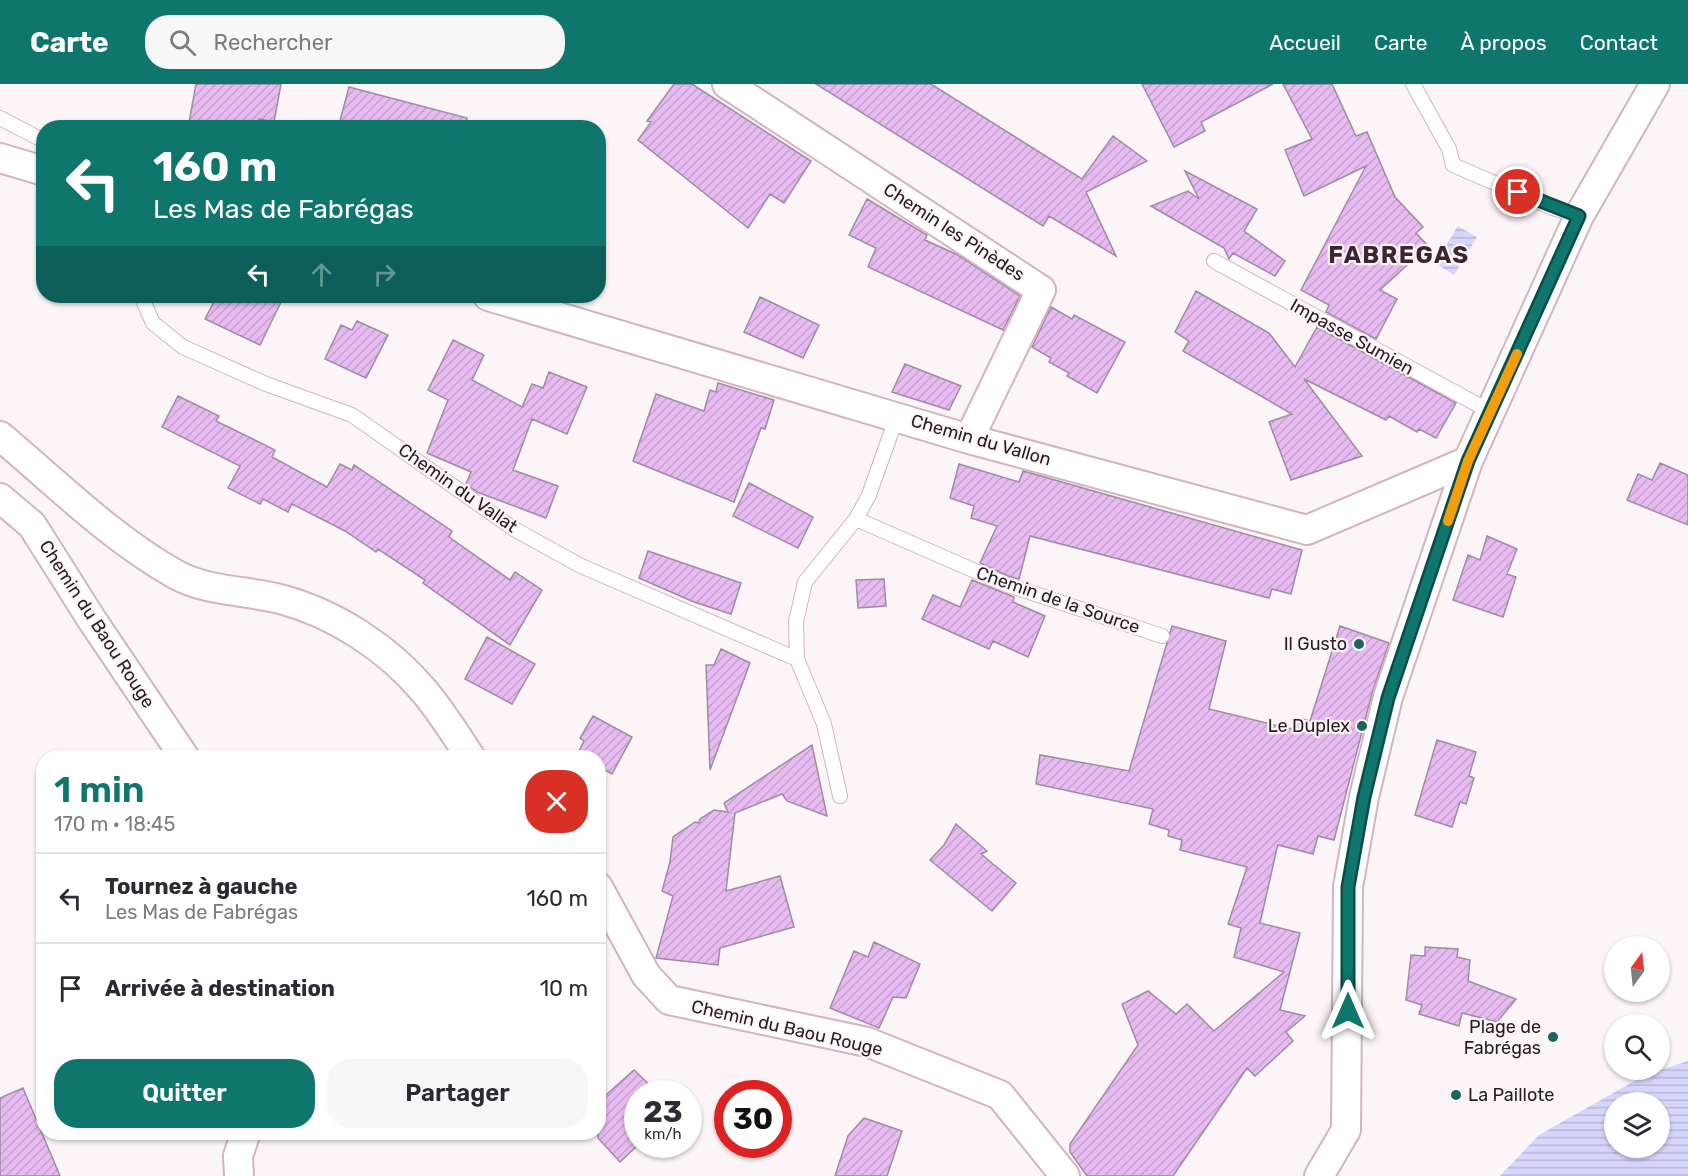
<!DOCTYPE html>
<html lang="fr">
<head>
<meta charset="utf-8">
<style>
	:root { --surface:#fff; --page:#f7f7f7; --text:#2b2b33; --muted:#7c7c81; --line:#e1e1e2; --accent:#0f766e }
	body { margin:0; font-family:Rubik,sans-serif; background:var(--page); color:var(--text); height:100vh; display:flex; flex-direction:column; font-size:22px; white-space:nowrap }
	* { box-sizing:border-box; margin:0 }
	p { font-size:20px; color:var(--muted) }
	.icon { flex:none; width:33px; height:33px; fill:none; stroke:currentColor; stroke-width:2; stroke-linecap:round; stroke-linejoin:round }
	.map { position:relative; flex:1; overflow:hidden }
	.panel { position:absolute; left:36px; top:666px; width:570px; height:390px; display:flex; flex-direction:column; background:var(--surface); border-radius:24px; box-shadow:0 2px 4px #0004 }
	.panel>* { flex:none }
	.top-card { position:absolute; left:36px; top:36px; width:570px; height:183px; border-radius:24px; box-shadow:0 2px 4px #0004; background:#0f766e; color:#fff; overflow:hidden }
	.needle { width:39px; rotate:15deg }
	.buttons { position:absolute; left:1604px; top:852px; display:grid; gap:12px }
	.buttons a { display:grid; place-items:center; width:66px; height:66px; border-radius:50%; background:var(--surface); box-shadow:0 2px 4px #0004; font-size:30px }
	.speed { position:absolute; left:624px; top:996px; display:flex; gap:12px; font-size:30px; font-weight:700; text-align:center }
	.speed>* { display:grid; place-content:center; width:78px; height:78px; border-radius:50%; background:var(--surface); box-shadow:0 2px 4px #0004; line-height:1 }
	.speed small { font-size:15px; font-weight:400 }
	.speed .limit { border:9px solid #d22; background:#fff; color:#111 }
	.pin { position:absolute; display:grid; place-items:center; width:51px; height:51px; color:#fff; margin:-26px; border:3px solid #fff; border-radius:50%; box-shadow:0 2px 6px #0007 }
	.me { position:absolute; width:66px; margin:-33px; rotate:0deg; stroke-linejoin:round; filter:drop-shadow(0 0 4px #0008) }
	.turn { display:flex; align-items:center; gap:21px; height:126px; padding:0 18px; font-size:27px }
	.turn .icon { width:78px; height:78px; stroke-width:2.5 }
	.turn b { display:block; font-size:42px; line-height:51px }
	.lanes { display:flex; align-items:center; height:57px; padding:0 18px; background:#0003; justify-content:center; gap:30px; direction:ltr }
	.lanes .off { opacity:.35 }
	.round { display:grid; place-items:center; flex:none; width:63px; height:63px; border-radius:24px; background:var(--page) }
	.headline { display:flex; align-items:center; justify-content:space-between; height:102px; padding:0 18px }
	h1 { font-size:36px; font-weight:600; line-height:45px; color:var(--accent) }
	.action { display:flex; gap:12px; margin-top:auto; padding:12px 18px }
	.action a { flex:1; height:69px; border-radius:24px; background:var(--accent); color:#fff; font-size:24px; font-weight:600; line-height:69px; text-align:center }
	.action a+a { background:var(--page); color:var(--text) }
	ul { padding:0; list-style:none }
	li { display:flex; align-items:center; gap:18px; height:90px; padding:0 18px; border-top:2px solid var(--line) }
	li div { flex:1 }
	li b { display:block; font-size:22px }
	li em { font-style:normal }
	header { display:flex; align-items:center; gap:36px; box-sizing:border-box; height:84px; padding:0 30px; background:var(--accent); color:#fff }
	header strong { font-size:28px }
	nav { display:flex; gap:33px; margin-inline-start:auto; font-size:21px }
	.search { width:420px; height:54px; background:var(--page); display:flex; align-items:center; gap:15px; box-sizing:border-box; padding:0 21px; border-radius:24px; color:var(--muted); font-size:22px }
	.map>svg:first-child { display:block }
</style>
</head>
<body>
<header>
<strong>Carte</strong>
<div class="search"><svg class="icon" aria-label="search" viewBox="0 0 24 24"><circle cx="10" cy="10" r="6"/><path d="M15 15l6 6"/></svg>Rechercher</div>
<nav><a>Accueil</a><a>Carte</a><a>À propos</a><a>Contact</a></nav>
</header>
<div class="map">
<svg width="1688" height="1092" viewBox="0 0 1688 1092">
	<defs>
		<pattern id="water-rules" width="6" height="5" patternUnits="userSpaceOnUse" patternTransform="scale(1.5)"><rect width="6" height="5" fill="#d6d5fb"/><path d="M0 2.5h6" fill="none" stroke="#b8b6d7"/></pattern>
		<pattern id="building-hatch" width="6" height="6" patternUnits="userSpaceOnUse" patternTransform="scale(1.5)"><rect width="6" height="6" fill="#e7bbf1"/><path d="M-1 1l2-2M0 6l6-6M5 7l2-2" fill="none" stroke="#c6a0ce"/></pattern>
	</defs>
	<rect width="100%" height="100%" fill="#fcf5f8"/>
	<path fill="url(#water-rules)" fill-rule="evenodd" d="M 1458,142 L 1477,153 L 1454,191 L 1435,179 Z
		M 1688,977 L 1688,1092 L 1500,1092 L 1539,1051 L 1645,991 ZM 1614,1018 L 1659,1018 L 1659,1064 L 1614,1064 Z"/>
	<path fill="url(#building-hatch)" stroke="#9f8ba3" stroke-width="1.5" d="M 196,0 L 281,0 L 274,38 L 259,35 L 258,44 L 188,44 Z
		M 674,0 L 692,0 L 811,77 L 784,119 L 770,110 L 748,144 L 638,56 L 651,38 L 647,37 Z
		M 816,0 L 931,0 L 1082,95 L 1113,52 L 1147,77 L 1086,108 L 1116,172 L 1049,132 L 1043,142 Z
		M 1142,0 L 1273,0 L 1201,38 L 1205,47 L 1174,63 Z
		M 1283,0 L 1332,0 L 1356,52 L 1367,48 L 1395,113 L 1423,143 L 1416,149 L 1428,162 L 1380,206 L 1397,215 L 1376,255 L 1326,228 L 1329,221 L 1301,206 L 1366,82 L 1304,112 L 1285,66 L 1312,55 Z
		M 349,3 L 467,34 L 466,44 L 338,44 Z
		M 1185,87 L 1257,125 L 1244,147 L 1285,177 L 1275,192 L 1233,169 L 1229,175 L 1224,164 L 1151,122 L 1188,107 L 1199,115 Z
		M 867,115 L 927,151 L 925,156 L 958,171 L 1020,212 L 1003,246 L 868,183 L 876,164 L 849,151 Z
		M 1196,207 L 1269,249 L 1295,283 L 1317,243 L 1456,319 L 1436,354 L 1419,345 L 1417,348 L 1389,332 L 1386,336 L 1304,295 L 1362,372 L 1291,396 L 1269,338 L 1292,330 L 1183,267 L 1189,257 L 1175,248 Z
		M 217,212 L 284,212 L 260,261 L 205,235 Z
		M 760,213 L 819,241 L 803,274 L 744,248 Z
		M 1051,223 L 1072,235 L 1074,231 L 1125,258 L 1097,309 L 1067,292 L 1069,289 L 1049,278 L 1051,274 L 1032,263 Z
		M 357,237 L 388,251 L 366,294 L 325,275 L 341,241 L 352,246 Z
		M 453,256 L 484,271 L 472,296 L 522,323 L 532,300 L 543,304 L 549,288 L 587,303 L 567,350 L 532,335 L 513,386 L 558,402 L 546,434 L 477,408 L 466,400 L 471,388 L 427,369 L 448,316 L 428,306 Z
		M 905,280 L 961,302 L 949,326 L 892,308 Z
		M 718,299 L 774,316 L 765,345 L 761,344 L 734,418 L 633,377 L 656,310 L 704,327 L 710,306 L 716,308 Z
		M 178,312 L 219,332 L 216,337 L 275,366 L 272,373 L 327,403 L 340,380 L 352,386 L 354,381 L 452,447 L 449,453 L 510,496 L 515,488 L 542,506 L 510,561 L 423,499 L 425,496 L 378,465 L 376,468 L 345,447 L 292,420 L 288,428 L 263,415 L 260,420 L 228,404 L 240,382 L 162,343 Z
		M 1660,379 L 1688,391 L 1688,441 L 1627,416 L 1638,390 L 1652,396 Z
		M 959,380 L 1019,398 L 1023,387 L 1302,466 L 1291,510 L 1272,505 L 1269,514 L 1030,452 L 1019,495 L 1008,492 L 980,479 L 997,442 L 971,434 L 974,422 L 950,414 Z
		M 749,399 L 813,433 L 798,464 L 733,432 Z
		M 1487,452 L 1517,465 L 1507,490 L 1516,493 L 1503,533 L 1453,516 L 1468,471 L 1480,476 Z
		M 648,467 L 741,499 L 731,530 L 694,518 L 639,494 Z
		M 884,495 L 886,522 L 858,524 L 856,496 Z
		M 972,496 L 1014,513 L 1013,518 L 1045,532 L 1028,573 L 993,557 L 989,565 L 922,535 L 933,511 L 960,523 Z
		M 1172,542 L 1226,557 L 1209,625 L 1296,646 L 1298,634 L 1310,637 L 1340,542 L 1389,559 L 1372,609 L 1334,756 L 1318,752 L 1313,770 L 1278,761 L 1277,764 L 1260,839 L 1300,849 L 1280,926 L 1305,932 L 1286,948 L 1293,957 L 1255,992 L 1247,984 L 1173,1092 L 1087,1092 L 1070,1068 L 1070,1060 L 1138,961 L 1122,920 L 1148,907 L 1176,930 L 1187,920 L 1214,947 L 1284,888 L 1234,873 L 1241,844 L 1228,840 L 1247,783 L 1180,766 L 1182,756 L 1168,752 L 1169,746 L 1149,740 L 1153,725 L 1036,700 L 1040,671 L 1129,687 Z
		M 487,553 L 535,580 L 512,620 L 465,595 Z
		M 721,565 L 750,579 L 710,686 L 706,581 L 714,581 Z
		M 593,632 L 632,653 L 612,690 L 598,682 L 598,674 L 577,671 L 584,657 L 580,654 Z
		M 1437,656 L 1476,668 L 1469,692 L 1474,694 L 1466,720 L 1460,718 L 1452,743 L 1415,731 Z
		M 812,661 L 827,732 L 787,717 L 782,710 L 735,729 L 726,807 L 780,792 L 794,843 L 720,864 L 718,881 L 656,874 L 673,812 L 662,807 L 670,778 L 673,753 L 695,738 L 699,739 L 700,735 L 714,726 L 728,728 L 724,719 Z
		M 956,740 L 987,767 L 981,770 L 1016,799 L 992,827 L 930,776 L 944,761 Z
		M 874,858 L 920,880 L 906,914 L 893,913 L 879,944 L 830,924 L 854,867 L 868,873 Z
		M 1425,863 L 1458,865 L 1457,873 L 1470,876 L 1468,897 L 1516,915 L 1497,938 L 1462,929 L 1459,942 L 1419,930 L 1422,921 L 1406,916 L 1411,871 L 1425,872 Z
		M 634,986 L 659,1010 L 638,1010 L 639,1060 L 620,1078 L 598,1054 L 598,1018 Z
		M 23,1004 L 60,1092 L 0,1092 L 0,1014 Z
		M 864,1034 L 902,1047 L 887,1092 L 835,1092 L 848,1052 Z"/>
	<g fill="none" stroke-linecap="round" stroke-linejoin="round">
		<g stroke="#d5b3c0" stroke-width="16">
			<path id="lane" d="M 1413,0 L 1449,65 L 1453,81 L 1550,123 L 1579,132
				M 0,34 L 44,57
				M 1214,177 L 1491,328
				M 141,212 L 153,239 L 183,263 L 266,300 L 352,331 L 514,445 L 581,482 L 797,575
				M 856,435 L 1005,500 L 1162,552
				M 840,712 L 824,640 L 797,575 L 796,538 L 805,498 L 856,435 L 869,411 L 897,332"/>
		</g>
		<g stroke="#d5b3c0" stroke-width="32">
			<path id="street" d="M 727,0 L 1041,206 L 969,355
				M 0,74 L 44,87
				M 488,212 L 969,355 L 1307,446 L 1468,377
				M 0,352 C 56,399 111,454 175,490 C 207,508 245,506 280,515 C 334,529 388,564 424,607 C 441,627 456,651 471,674
				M 0,414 L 32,441 L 92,536 L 185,674
				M 598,803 L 646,891 L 669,916 L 867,958 L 1000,1011 L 1065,1092
				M 239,1092 L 238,1072 L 246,1048
				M 1319,1092 L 1346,1046 L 1348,803 L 1364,713 L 1388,613 L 1468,377 L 1579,132 L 1655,0"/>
		</g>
		<use href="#lane" stroke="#fff" stroke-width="14"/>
		<use href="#street" stroke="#fff" stroke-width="28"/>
	</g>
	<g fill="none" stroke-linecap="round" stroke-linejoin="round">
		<g stroke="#0a4d48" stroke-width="15">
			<path id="route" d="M 1348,927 L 1348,803 L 1364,713 L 1388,614 L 1468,377 L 1579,132 L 1518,108"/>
		</g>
		<use href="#route" stroke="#0f766e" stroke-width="10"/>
		<path stroke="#f59e0b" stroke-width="10" d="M 1448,437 L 1468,377 L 1517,270"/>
	</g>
	<g fill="#1a655e" stroke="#fcf5f8" stroke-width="2">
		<circle cx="1359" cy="560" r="6"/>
		<circle cx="1362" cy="642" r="6"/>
		<circle cx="1553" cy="953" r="6"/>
		<circle cx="1456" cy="1011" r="6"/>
	</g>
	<g text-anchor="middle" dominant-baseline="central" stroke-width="4.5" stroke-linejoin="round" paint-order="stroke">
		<g font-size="18" fill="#281c21" stroke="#fcf5f8">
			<text transform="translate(954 148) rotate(33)">Chemin les Pinèdes</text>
			<text transform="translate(1352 253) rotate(29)">Impasse Sumien</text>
			<text transform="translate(981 356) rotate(16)">Chemin du Vallon</text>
			<text transform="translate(458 404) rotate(35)">Chemin du Vallat</text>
			<text transform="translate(1058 516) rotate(19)">Chemin de la Source</text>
			<text transform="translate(97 540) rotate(57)">Chemin du Baou Rouge</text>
			<text transform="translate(787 944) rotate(13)">Chemin du Baou Rouge</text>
		</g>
		<g font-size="18" fill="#281c21" stroke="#fcf5f8" text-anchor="end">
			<text x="1347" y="560">Il Gusto</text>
			<text x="1350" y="642">Le Duplex</text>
			<text x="1541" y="943">Plage de<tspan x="1541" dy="21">Fabrégas</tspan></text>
			<text x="1468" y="1011" text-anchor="start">La Paillote</text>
		</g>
		<g font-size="24" font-weight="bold" letter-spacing="1.5" fill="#3e252f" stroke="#fcf5f8">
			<text x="1399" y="171">FABREGAS</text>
		</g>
	</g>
</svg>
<div class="buttons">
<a><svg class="needle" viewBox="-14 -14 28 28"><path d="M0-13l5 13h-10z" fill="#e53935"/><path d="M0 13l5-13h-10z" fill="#7c7c81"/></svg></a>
<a><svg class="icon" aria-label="search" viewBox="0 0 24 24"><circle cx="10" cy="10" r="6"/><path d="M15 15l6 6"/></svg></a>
<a><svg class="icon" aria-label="layers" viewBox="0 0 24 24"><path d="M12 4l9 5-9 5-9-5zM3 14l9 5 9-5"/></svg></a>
</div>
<div class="speed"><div>23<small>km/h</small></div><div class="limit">30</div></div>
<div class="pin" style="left:1518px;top:108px;background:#d93025"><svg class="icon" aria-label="arrive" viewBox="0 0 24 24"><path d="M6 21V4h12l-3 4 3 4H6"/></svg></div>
<svg class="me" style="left:1348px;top:927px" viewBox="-20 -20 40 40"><path d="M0-17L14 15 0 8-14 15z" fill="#0f766e" stroke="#fff" stroke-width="4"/></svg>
<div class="top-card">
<div class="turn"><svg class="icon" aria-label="left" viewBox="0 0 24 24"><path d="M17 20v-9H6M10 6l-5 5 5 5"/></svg><div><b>160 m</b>Les Mas de Fabrégas</div></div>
<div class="lanes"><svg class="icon" aria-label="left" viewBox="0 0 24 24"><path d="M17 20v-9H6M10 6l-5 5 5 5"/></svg><svg class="icon off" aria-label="ahead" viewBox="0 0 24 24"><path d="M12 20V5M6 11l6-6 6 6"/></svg><svg class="icon off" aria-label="right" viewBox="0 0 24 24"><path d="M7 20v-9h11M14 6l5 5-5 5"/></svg></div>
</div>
<section class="panel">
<div class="headline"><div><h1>1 min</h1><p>170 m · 18:45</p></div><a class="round" style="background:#d93025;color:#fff"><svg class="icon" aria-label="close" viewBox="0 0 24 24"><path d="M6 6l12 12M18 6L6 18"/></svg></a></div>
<ul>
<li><svg class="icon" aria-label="left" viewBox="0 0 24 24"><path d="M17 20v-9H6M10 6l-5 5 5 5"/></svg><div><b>Tournez à gauche</b><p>Les Mas de Fabrégas</p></div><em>160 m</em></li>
<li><svg class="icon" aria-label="arrive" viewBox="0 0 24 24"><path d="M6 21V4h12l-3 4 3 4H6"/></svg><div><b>Arrivée à destination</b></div><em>10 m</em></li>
</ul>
<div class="action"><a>Quitter</a><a>Partager</a></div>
</section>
</div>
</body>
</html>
